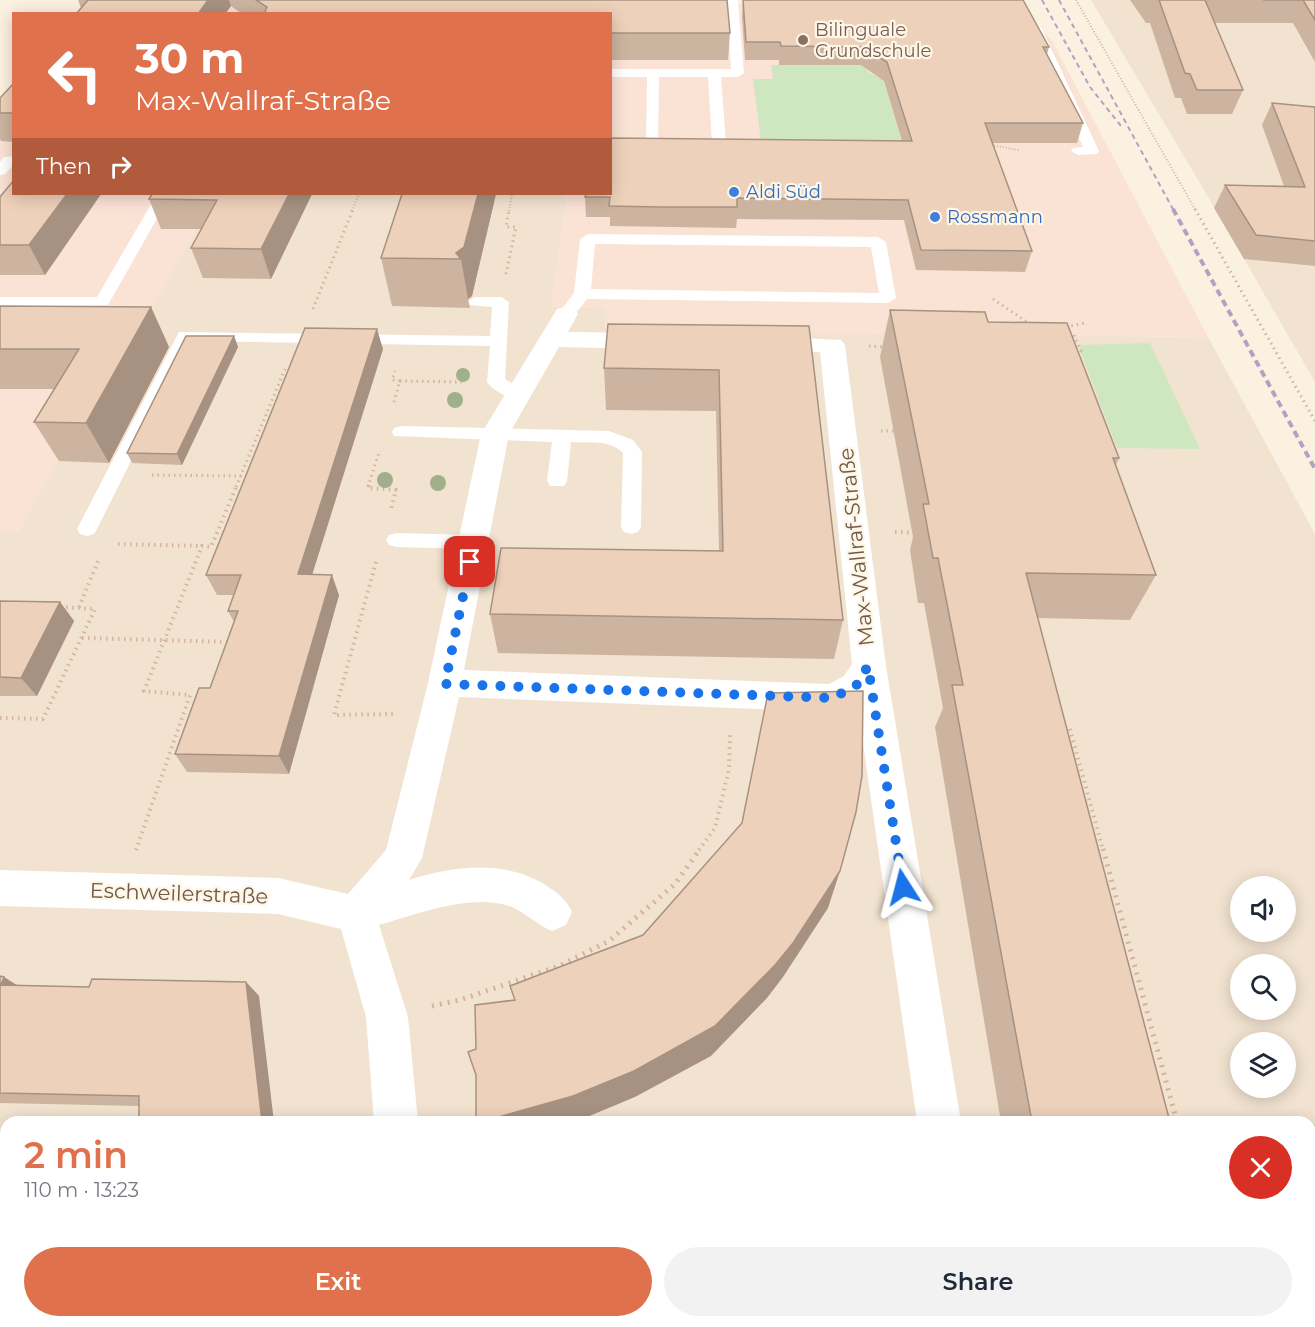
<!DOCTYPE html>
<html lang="en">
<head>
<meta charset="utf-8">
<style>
	:root { --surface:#fff; --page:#f2f2f3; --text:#1f2937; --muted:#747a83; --accent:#df724c }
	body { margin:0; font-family:Montserrat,sans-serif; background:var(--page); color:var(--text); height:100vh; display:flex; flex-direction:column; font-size:22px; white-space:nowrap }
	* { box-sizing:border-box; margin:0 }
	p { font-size:20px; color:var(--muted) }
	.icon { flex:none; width:33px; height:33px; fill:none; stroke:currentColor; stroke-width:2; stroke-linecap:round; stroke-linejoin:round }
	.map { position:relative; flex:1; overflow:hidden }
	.drawer { position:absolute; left:0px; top:1116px; width:1316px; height:212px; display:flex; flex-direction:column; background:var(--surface); border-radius:18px 18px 0 0; box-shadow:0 3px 15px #0003 }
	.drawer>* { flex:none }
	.top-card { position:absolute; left:12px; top:12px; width:600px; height:183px; border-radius:0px; box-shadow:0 3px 15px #0003; background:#df724c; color:#fff; overflow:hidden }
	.buttons { position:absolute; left:1230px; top:876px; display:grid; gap:12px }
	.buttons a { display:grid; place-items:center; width:66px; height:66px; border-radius:50%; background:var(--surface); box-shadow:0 3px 15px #0003; font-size:30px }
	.pin { position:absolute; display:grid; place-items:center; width:51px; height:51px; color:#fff; margin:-26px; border-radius:12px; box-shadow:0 3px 9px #0006 }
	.me { position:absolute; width:66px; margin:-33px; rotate:351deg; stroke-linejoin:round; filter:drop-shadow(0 0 4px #0008) }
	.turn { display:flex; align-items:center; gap:21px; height:126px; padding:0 24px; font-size:27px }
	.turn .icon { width:78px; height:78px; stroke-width:2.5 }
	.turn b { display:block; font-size:42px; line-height:51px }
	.then { display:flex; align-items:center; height:57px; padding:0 24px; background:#0003; gap:12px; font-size:22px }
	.round { display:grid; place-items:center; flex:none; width:63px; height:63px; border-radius:32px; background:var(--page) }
	.overview { display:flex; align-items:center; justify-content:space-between; height:102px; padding:0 24px }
	h1 { font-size:36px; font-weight:600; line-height:45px; color:var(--accent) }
	.primary-button { display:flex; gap:12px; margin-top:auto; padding:12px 24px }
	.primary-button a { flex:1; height:69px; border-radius:36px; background:var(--accent); color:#fff; font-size:24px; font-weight:600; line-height:69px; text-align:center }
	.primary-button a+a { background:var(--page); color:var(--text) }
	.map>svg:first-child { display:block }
</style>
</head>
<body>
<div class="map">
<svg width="1315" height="1327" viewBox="0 0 1315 1327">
	<rect width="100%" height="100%" fill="#fbf1e1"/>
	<path fill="#f2e3d0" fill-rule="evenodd" d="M 1091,0 L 1315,0 L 1315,382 L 1204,190 Z
		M 216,194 L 567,194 L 551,307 L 606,308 L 605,330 L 1208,337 L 1315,534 L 1315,1327 L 0,1327 L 0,532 L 18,532 L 136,319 ZM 1240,886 L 1286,886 L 1286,932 L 1240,932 ZM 1240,964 L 1286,964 L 1286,1010 L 1240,1010 ZM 1240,1042 L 1286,1042 L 1286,1088 L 1240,1088 ZM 6,1122 L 1310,1122 L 1310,1322 L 6,1322 Z"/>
	<path fill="#fae2d5" d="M 99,2 L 989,5 L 1031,21 L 1051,39 L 1208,337 L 605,331 L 606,308 L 551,307 L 567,194 L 610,194 L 610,14 L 89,14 Z
		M 13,101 L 14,194 L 216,194 L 147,318 L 136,319 L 18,532 L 0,532 L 0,116 Z"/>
	<path fill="#cfe7c1" d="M 771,65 L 863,65 L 869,73 L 883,79 L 904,149 L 762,149 L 753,79 L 773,79 Z
		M 1150,343 L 1200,449 L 1117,448 L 1078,345 Z
		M 585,1322 L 661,1322 L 661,1327 L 585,1327 Z"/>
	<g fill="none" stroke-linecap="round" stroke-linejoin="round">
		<path stroke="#d3b49e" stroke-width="2" stroke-dasharray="1 2" stroke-linecap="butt" d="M 1076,0 L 1196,211
			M 991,145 L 1019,150
			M 352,211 L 359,194
			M 509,211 L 512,194"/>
		<path stroke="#d3b49e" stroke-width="3" stroke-dasharray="1.5 4" stroke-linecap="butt" d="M 1195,209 L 1315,421
			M 506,274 L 516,227 L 506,227 L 509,209
			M 993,299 L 1030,324
			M 313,309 L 353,209
			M 1066,327 L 1085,323
			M 1074,335 L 1081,351 L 1074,351
			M 869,346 L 885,347
			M 400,381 L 462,382
			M 394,402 L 400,381 L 392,380 L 395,371
			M 881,431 L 898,431
			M 152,475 L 242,476
			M 236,487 L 285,369
			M 368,487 L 379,452"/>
		<path stroke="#d3b49e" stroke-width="4" stroke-dasharray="1.5 4.5" stroke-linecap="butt" d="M 369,485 L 368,488 L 396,490 L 391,509
			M 895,532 L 917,533
			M 118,544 L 202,546
			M 376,562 L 334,715 L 394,714
			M 79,607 L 99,559
			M 82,638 L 230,642
			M 0,718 L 43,719 L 95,609 L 60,607
			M 1070,729 L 1103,850
			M 136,850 L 190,695 L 144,691 L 202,546 L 211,547 L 237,485
			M 699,850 L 715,828 L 729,769 L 730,733"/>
		<path stroke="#d3b49e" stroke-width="5" stroke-dasharray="2 6" stroke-linecap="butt" d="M 1103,849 L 1177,1122
			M 432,1006 L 460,1000 L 559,966 L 609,941 L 675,884 L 700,849
			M 1231,1322 L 1233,1327"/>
		<path fill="#fff" fill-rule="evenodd" d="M 726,0 L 738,0 L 744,73 L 738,77 L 721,77 L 726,143 L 719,147 L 712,143 L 708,77 L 659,77 L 658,142 L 651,146 L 646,145 L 647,77 L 610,77 L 610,69 L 731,69 Z
			M 1006,0 L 1018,0 L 1042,29 L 1099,151 L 1097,154 L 1078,155 L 1071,151 L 1073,148 L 1083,147 L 1031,30 Z
			M 14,156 L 14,164 L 5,174 L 0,175 L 0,162 L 4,157 Z
			M 157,194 L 171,194 L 108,305 L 0,307 L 0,297 L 97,297 Z
			M 588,234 L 878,237 L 886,242 L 896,298 L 888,303 L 587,299 L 572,318 L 560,318 L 558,314 L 574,293 L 580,239 ZM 595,244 L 871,247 L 879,293 L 591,289 Z
			M 475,297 L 501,297 L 509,302 L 505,379 L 528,394 L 525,398 C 513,401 494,392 487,382 L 490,346 L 191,341 L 97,529 L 94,534 L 87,536 L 80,534 L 77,529 L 179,332 L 490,336 L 492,307 L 469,305 L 467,302 Z
			M 401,426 L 609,431 L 633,440 L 642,452 L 641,527 L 638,532 L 631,534 L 624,532 L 621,527 L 623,453 C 611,439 588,443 571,442 L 567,481 L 564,486 L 550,486 L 547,481 L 552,442 L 394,436 L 392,432 L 394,428 Z
			M 396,533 L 474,535 L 481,537 L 484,542 L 481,547 L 474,549 L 396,547 L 389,545 L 386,540 L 389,535 Z"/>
		<path fill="#fff" fill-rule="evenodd" d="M 566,307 L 575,309 L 578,314 L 568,332 L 651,333 L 660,336 L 663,341 L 660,346 L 651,349 L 559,347 L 509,434 L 464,670 L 829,684 L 844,676 L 852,664 L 820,352 L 757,349 L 753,344 L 757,339 L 766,336 L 841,340 L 845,345 L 886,666 L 961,1122 L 917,1122 L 857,701 L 832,712 L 459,697 L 422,858 L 409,880 C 454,866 505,859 547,886 C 559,894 566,899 572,912 L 566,925 L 552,931 C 537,925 526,913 512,907 C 473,892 417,914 379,925 L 408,1017 L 418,1122 L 374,1122 L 366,1017 L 341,929 L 278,914 L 0,906 L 0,870 L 278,878 L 348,894 L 386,850 L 428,683 L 481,434 L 554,314 L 557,309 Z
			M 393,1322 L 442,1322 L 444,1327 L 394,1327 Z
			M 948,1322 L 997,1322 L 998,1327 L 948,1327 Z"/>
		<path stroke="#b4a1c2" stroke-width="2" stroke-dasharray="5 4" stroke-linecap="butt" d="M 1042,0 L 1090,87 L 1121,126
			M 1059,0 L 1174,211"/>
		<path stroke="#b4a1c2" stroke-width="4" stroke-dasharray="7 4.5" stroke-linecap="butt" d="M 1173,209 L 1315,469"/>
	</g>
	<g fill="#9fb08b">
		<circle cx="463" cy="375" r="7"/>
		<circle cx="455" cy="400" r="8"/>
		<circle cx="385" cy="480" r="8"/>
		<circle cx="438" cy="483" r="8"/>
	</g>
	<path fill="#cdb4a0" d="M 78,0 L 727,0 L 730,33 L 728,60 L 610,60 L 610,14 L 242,14 L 231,6 L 225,14 L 76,14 L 81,8 Z
		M 743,0 L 1049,47 L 1047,54 L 1083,123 L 1077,143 L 992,143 L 1032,251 L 1025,272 L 916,270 L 904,220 L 737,219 L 736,228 L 610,226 L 610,217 L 586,217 L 585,197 L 902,141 L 884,81 L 861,65 L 779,65 L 779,60 L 745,60 L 742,17 Z
		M 1130,0 L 1315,0 L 1315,62 L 1293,23 L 1215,23 L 1243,90 L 1232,114 L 1187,114 L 1181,98 L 1175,98 L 1150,23 L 1146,23 Z
		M 14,83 L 14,142 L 1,141 L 0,139 L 0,98 Z
		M 1272,103 L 1315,107 L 1315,266 L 1244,259 L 1214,208 L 1225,185 L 1284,186 L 1262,125 Z
		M 14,194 L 101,194 L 45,275 L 0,275 L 0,197 Z
		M 312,194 L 271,279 L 203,278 L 191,248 L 201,229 L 161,229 L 149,199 Z
		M 402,194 L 496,194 L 472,296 L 468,299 L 470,308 L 392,306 L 381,258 Z
		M 0,306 L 151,307 L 169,347 L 109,463 L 59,461 L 34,422 L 54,389 L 0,389 Z
		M 890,310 L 988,322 L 1119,458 L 1116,465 L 1156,575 L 1130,620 L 1038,618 L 1170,1122 L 1001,1122 L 935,727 L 943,708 L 924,603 L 918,603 L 910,550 L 913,537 L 880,357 Z
		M 809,326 L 843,620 L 834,659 L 498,653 L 490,614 L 719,551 L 716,411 L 606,410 L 604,368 Z
		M 234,336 L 238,347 L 182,465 L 132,463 L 127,453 Z
		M 383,349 L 312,575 L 339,595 L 289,774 L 187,772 L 175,754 L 210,688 L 234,622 L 228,611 L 234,595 L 217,595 L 206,575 Z
		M 0,601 L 60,602 L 74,621 L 37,696 L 0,696 Z
		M 0,976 L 4,977 L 17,985 L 89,987 L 246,982 L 259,996 L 139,1106 L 0,1103 Z
		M 708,1322 L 871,1322 L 872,1327 L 708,1327 Z
		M 1050,1322 L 1222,1322 L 1224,1327 L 1051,1327 Z"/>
	<path fill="#a79282" d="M 208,0 L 229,0 L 231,6 L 225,14 L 198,14 Z
		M 67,194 L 101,194 L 45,275 L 29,245 Z
		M 289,194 L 312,194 L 271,279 L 261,249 Z
		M 478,194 L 496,194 L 472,296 L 468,299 L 461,259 L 456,253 Z
		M 151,307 L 169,347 L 109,463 L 86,423 Z
		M 377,329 L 383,349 L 306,594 L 298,574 Z
		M 234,336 L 238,347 L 182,465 L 177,454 Z
		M 332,575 L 339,595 L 289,774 L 279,756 Z
		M 60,602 L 74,621 L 37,696 L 21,678 Z
		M 840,871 L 828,908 L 783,977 L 767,998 L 711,1056 L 635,1097 L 575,1122 L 481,1122 Z
		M 4,977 L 24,990 L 1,985 Z
		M 246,982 L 259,996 L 274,1122 L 262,1122 Z
		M 274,1322 L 293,1322 L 293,1323 L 284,1327 L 263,1327 L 263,1326 Z"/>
	<path fill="#eed1ba" stroke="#a79282" stroke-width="1.5" d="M 88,0 L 208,0 L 198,14 L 76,14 Z
		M 256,0 L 727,0 L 730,33 L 610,33 L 610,14 L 264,14 L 267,7 Z
		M 743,0 L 1023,0 L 1049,47 L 1043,47 L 1083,123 L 985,123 L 1032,251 L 921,250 L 908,200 L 737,198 L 737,207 L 660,207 L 609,206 L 610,197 L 585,197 L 586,194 L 610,194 L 610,138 L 912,141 L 887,62 L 863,47 L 781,46 L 780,42 L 746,42 Z
		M 1159,0 L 1205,0 L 1243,90 L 1197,90 L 1190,74 L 1185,73 Z
		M 1263,0 L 1315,0 L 1315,20 L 1303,0 Z
		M 14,83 L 14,113 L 0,113 L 0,98 Z
		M 1272,103 L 1315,107 L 1315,241 L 1256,235 L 1225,185 L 1305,187 Z
		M 14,180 L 14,194 L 67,194 L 29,245 L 0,245 L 0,197 Z
		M 152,194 L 289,194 L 261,249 L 191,248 L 217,200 L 149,199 Z
		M 402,194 L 478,194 L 464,247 L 456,253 L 461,259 L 381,258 Z
		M 0,306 L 151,307 L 86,423 L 34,422 L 79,349 L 0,349 Z
		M 890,310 L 985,312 L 988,322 L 1067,323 L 1119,458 L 1113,458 L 1156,575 L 1026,573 L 1170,1122 L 1032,1122 L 952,685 L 963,685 L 938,558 L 933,558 L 923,504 L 929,504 Z
		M 608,324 L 809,326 L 843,620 L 490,614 L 501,548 L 723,551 L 719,370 L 604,368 Z
		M 305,328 L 377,329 L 298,574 L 332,575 L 279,756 L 175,754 L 199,688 L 210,688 L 238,611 L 228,611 L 241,575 L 206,575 Z
		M 186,336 L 234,336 L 177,454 L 127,453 Z
		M 0,601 L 60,602 L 21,678 L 0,677 Z
		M 863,691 L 862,776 L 856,812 L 840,871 L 793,943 L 775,965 L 715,1026 L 634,1071 L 573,1096 L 481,1122 L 476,1122 L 476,1075 L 468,1052 L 476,1049 L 475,1005 L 515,1000 L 510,986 L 643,935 L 742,823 L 768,693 Z
		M 0,976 L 4,977 L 1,985 L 89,987 L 92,979 L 246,982 L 262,1122 L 139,1122 L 139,1096 L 0,1093 Z
		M 140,1322 L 274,1322 L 263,1326 L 263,1327 L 140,1327 Z
		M 713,1322 L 871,1322 L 872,1327 L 713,1327 Z
		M 1086,1322 L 1222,1322 L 1224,1327 L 1087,1327 Z"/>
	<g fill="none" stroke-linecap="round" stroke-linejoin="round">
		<path stroke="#1a73e8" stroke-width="10" stroke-dasharray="0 18" d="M 470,562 L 445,684 L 832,698 L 856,686 L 868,666 L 903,887"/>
	</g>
	<circle fill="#8d6e63" stroke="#fef6e6" stroke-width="2" cx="803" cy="40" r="6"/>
	<g fill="#3f7fe0" stroke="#fef6e6" stroke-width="2">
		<circle cx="734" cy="192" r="6"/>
		<circle cx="935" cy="217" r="6"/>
	</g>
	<g text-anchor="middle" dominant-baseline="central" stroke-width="4.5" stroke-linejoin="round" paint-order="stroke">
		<g font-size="18" fill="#785e54" stroke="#fef6e6" text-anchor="start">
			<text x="815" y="30">Bilinguale<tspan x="815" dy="21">Grundschule</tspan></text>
		</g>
		<g font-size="18" fill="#366cbe" stroke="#fef6e6" text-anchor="start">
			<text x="746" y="192">Aldi Süd</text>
			<text x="947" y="217">Rossmann</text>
		</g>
		<g font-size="21" fill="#705949" stroke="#fef6e6">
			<text transform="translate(856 547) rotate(-96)">Max-Wallraf-Straße</text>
			<text transform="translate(179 893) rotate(2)">Eschweilerstraße</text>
		</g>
	</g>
</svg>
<div class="buttons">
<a><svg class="icon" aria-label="sound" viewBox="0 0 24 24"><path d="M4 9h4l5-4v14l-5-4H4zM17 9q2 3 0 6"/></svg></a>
<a><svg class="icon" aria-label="search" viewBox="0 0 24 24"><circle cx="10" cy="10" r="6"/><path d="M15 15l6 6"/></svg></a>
<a><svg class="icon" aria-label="layers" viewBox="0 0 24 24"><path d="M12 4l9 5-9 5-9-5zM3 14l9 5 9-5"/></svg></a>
</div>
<div class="pin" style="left:470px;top:562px;background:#d93025"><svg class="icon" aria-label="arrive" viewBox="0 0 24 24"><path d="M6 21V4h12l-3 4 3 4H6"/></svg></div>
<svg class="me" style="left:903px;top:887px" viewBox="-20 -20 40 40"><path d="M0-17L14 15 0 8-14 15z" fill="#1a73e8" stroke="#fff" stroke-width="4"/></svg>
<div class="top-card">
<div class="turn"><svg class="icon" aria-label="left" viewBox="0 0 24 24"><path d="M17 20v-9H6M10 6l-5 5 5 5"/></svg><div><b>30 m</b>Max-Wallraf-Straße</div></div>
<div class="then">Then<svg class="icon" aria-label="right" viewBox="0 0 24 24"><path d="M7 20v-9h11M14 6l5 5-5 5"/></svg></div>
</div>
<section class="drawer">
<div class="overview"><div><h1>2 min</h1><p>110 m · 13:23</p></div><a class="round" style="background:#d93025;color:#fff"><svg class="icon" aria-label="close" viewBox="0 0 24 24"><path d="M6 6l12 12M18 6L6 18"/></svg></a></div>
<div class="primary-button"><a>Exit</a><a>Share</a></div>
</section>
</div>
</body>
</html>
